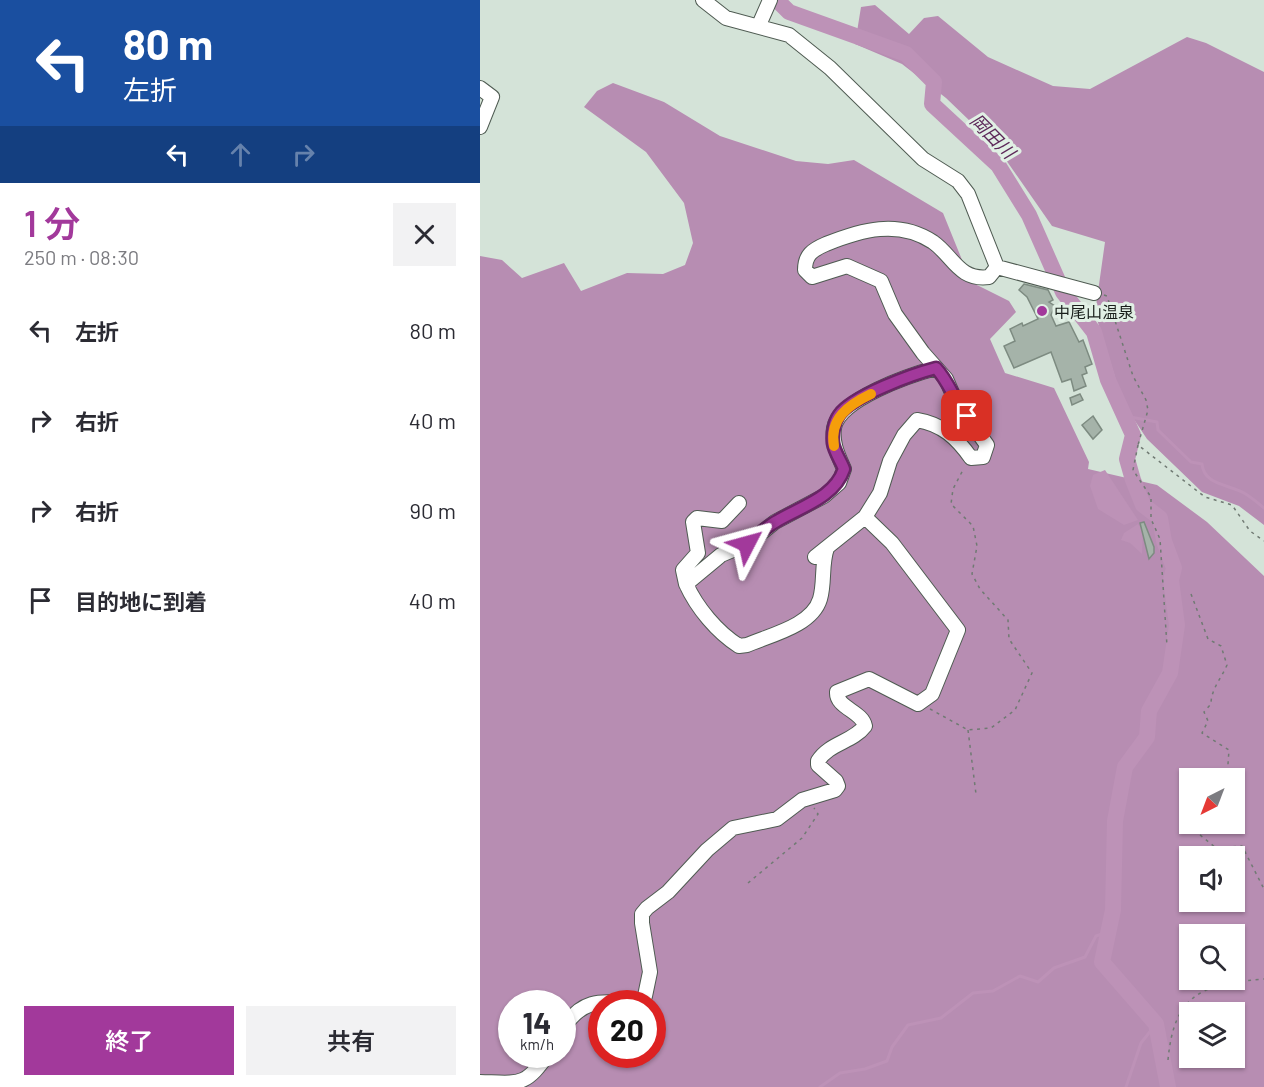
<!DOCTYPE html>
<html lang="ja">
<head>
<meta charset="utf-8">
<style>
	:root { --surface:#fff; --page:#f2f2f3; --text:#2b2b33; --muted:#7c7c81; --accent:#a2399b }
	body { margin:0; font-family:Barlow,"Noto Sans JP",sans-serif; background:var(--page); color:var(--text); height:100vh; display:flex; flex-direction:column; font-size:22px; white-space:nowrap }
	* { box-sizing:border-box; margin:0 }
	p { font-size:20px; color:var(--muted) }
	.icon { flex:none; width:33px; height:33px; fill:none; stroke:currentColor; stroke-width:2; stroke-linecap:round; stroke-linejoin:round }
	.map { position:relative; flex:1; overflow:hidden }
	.panel { display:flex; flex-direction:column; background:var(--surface); width:480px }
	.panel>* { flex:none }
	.top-card { background:#1a4fa0; color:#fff; overflow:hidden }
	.needle { width:39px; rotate:222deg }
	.controls { position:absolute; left:699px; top:768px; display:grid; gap:12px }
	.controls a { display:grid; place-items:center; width:66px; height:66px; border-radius:0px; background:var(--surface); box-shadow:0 2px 4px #0004; font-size:30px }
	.speed { position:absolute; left:18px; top:990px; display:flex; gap:12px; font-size:30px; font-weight:700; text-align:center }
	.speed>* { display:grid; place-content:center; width:78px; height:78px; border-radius:50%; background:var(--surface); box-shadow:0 2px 4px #0004; line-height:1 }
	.speed small { font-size:15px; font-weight:400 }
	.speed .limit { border:9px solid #d22; background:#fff; color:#111 }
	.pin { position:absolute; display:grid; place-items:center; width:51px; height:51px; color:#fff; margin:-26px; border-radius:12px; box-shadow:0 3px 9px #0006 }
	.me { position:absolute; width:66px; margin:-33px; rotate:51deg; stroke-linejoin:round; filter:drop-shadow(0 0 4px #0008) }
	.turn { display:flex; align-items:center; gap:21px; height:126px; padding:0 24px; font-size:27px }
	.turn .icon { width:78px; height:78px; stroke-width:2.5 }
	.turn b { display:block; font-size:42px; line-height:51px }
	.lanes { display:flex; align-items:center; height:57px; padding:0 24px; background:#0003; justify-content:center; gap:30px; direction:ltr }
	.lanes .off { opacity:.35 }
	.round { display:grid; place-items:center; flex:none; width:63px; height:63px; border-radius:0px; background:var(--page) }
	.headline { display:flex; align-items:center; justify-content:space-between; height:102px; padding:0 24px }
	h1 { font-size:36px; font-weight:600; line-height:45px; color:var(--accent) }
	.button { display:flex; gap:12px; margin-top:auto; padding:12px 24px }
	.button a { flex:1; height:69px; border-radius:0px; background:var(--accent); color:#fff; font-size:24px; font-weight:600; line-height:69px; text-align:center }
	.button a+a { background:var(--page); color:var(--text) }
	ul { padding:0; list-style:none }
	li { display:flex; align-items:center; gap:18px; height:90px; padding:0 24px }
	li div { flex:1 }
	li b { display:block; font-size:22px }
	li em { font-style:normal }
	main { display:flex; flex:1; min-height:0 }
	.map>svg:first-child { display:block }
</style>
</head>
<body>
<main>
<section class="panel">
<div class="top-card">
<div class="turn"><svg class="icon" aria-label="left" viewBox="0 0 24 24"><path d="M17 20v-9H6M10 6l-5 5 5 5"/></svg><div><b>80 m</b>左折</div></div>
<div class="lanes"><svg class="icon" aria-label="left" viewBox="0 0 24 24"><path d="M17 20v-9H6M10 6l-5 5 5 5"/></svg><svg class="icon off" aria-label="ahead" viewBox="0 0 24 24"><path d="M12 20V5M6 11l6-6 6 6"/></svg><svg class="icon off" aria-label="right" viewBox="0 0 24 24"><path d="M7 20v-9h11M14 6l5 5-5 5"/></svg></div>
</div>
<div class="headline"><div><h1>1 分</h1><p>250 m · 08:30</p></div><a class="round"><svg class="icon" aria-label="close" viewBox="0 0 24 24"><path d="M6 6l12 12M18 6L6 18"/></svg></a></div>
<ul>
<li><svg class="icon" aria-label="left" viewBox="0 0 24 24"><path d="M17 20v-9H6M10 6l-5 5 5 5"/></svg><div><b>左折</b></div><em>80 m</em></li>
<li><svg class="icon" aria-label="right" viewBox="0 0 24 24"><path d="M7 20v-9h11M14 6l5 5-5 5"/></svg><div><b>右折</b></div><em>40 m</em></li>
<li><svg class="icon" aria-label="right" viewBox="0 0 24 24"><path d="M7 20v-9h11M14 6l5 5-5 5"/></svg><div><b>右折</b></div><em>90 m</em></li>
<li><svg class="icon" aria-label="arrive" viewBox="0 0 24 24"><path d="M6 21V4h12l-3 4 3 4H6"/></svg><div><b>目的地に到着</b></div><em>40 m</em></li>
</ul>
<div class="button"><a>終了</a><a>共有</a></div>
</section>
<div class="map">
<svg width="784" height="1087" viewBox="0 0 784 1087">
	<rect width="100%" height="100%" fill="#d4e3d8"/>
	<path fill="#b78db2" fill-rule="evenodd" d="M 395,5 L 429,34 L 444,18 L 458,16 L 508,57 L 573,86 L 610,89 L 707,37 L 726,43 L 784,72 L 784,525 L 759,506 L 722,492 L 667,439 L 643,403 L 615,313 L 625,242 L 572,226 L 517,147 L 466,98 L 422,64 L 375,44 L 381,7 Z
		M 133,83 L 184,102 L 240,136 L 316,161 L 348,164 L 374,160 L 463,213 L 491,282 L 529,301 L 536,312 L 510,339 L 525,373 L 574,388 L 609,462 L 608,469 L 677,485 L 727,522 L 784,576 L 784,1087 L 0,1087 L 0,256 L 22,260 L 42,278 L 84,263 L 101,291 L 147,273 L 183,274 L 205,265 L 213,243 L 204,203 L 166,152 L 104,107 L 117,91 ZM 710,778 L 754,778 L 754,824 L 710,824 ZM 710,856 L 754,856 L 754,902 L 710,902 ZM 710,934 L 754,934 L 754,980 L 710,980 ZM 32,1004 L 82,1004 L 82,1054 L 32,1054 ZM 122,1004 L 172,1004 L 172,1054 L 122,1054 ZM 710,1012 L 754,1012 L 754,1058 L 710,1058 Z"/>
	<path fill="#bd92b7" d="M 625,470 L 658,520 L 644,525 L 618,509 L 610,486 L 613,475 Z
		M 658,524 L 663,531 L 662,554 L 650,543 L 641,540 L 644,533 Z"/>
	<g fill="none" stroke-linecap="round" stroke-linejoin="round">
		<path stroke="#bd92b7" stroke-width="3" d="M 645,416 L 677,422 L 678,430 L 711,462 L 722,464 C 724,485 748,484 764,493 C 771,497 778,503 784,508
			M 340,1087 L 360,1073 L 385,1069 L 407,1061 L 412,1047 L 428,1025 L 461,1018 L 493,993 L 513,991 L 540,976 L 558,982 L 574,968 L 605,957 L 616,936 L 628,932
			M 646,1087 L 661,1043 L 676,1024"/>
		<path stroke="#bd92b7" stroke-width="16" d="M 297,0 L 309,12 L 426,54 L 454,82 L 452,104 L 518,165 L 549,215 L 583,292 L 614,332 L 628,380 L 653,435 L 647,459 L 653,480 L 663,505 L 680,518 L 684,541 L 694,568 L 691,580 L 697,625 L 690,673 L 669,711 L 667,737 L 645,767 L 635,821 L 633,910 L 622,962 L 676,1024 L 688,1087"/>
	</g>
	<path fill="#a5b3a9" stroke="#7d8b81" stroke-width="1.5" d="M 544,284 L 568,290 L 573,300 L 569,302 L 575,306 L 571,315 L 576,326 L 589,322 L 599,342 L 603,340 L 612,364 L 605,367 L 607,373 L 602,375 L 606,386 L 594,391 L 591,379 L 582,382 L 571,352 L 534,368 L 524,346 L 535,341 L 530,329 L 542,323 L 543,326 L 558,319 L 547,297 L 539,290 Z
		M 600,394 L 603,400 L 592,405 L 590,398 Z
		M 613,416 L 622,430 L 613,439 L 602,425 Z
		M 664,522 L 674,547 L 674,553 L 669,559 L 660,523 Z"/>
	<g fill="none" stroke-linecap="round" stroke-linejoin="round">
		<g stroke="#4f5b52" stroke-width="16">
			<path id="minor" d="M 223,0 L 246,18 L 309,35 L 350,68 L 443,159 L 478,181 L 488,194 L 517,267 L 614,293
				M 279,25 L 290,0
				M 0,88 L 12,97 L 0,127
				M 259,503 L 242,521 L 217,518 L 213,522 L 218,553 L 203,570 L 206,584 L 241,555 L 267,544 L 295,522 L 344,496 L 359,483 L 364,469 C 358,455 352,444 354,428 C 359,399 430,375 456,368
				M 335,557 L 385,517 L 400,493 L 410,461 L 424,435 L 437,420 C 462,424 477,438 491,458 L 503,457 L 507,445 L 476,402 L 466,379 L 443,353 L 415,314 L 401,281 L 367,266 L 332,277 L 325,270 C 325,255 332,250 346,244 C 381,230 418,219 453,242 C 473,256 479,281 509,277 L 517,267
				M 206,584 C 217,608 237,632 259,646 L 267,645 C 290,635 332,626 340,599 C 345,582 341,565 347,548
				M 157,1004 L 165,996 L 170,972 L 162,923 L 162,914 L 167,908 L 188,892 L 227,850 L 253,828 L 297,819 L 322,800 L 355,790 L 358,786 L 356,781 L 338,765 L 338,761 C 349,743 373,742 385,726 C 382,711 356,708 357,692 L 389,679 L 438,704 L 452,694 L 478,630 L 412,543 L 385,517
				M 82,1030 C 102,998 120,1001 153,1004
				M 0,1082 C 40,1083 45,1087 68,1054"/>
		</g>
		<path stroke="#707a73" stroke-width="1.5" stroke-dasharray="3 4.5" stroke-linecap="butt" d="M 624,295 L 627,296 L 653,376 L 666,400 L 668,410 L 658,445 L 725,497 L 752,505 L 770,531 L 784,541
			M 658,445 L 653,470 L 671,497 L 671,519 L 680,539 L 687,646
			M 711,594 L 728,639 L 741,646 L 747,665 C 741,679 731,689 731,704 L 724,712 L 728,721 L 722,733 L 749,750 L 747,778
			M 450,709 L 488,730 L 511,728 L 535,710 L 552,673 L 529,639 L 528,620 L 500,589 L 492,574 L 497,546 L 493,526 L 471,504 L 473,489 L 484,468
			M 488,730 L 496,794
			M 718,824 L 714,830 L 736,848 L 762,846 L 784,889
			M 268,883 L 322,838 L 338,814 L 334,808
			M 688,1060 C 694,993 723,984 784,979"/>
		<use href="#minor" stroke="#fff" stroke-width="14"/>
	</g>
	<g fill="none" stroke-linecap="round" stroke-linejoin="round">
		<g stroke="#692565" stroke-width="15">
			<path id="route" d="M 267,544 C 277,536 286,527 297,521 C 322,506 354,498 364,469 C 361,461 354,451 353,443 C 352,434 354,422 359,415 C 372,396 433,374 456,368 C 469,382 474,400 487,416"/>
		</g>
		<use href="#route" stroke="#a2399b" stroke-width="10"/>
		<path stroke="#f59e0b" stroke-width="10" d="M 354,446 C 349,419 368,405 391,394"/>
	</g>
	<circle fill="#a2399b" stroke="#e1f0e5" stroke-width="2" cx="562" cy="311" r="6"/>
	<g text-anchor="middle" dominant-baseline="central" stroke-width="6" stroke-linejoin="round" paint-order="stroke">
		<g font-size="16" fill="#191f1b" stroke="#e1f0e5" text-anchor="start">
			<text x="574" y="311">中尾山温泉</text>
		</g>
		<g font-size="18" font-style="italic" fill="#5d2859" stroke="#e1f0e5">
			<text transform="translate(513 136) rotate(45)">岡田川</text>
		</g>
	</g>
</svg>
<div class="controls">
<a><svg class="needle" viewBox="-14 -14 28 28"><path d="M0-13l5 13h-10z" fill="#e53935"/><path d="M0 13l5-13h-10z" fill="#7c7c81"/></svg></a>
<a><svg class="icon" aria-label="sound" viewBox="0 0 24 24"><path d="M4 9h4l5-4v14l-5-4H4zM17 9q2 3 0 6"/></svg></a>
<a><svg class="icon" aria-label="search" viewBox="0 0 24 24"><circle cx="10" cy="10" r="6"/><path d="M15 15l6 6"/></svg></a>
<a><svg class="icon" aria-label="layers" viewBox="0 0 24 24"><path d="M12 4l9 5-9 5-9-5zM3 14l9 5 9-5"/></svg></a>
</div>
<div class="speed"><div>14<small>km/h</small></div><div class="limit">20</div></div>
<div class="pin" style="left:487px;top:416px;background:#d93025"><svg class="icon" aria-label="arrive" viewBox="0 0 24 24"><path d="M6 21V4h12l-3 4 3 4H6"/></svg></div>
<svg class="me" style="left:267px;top:544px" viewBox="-20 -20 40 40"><path d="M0-17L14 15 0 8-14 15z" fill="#a2399b" stroke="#fff" stroke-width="4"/></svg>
</div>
</main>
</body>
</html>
